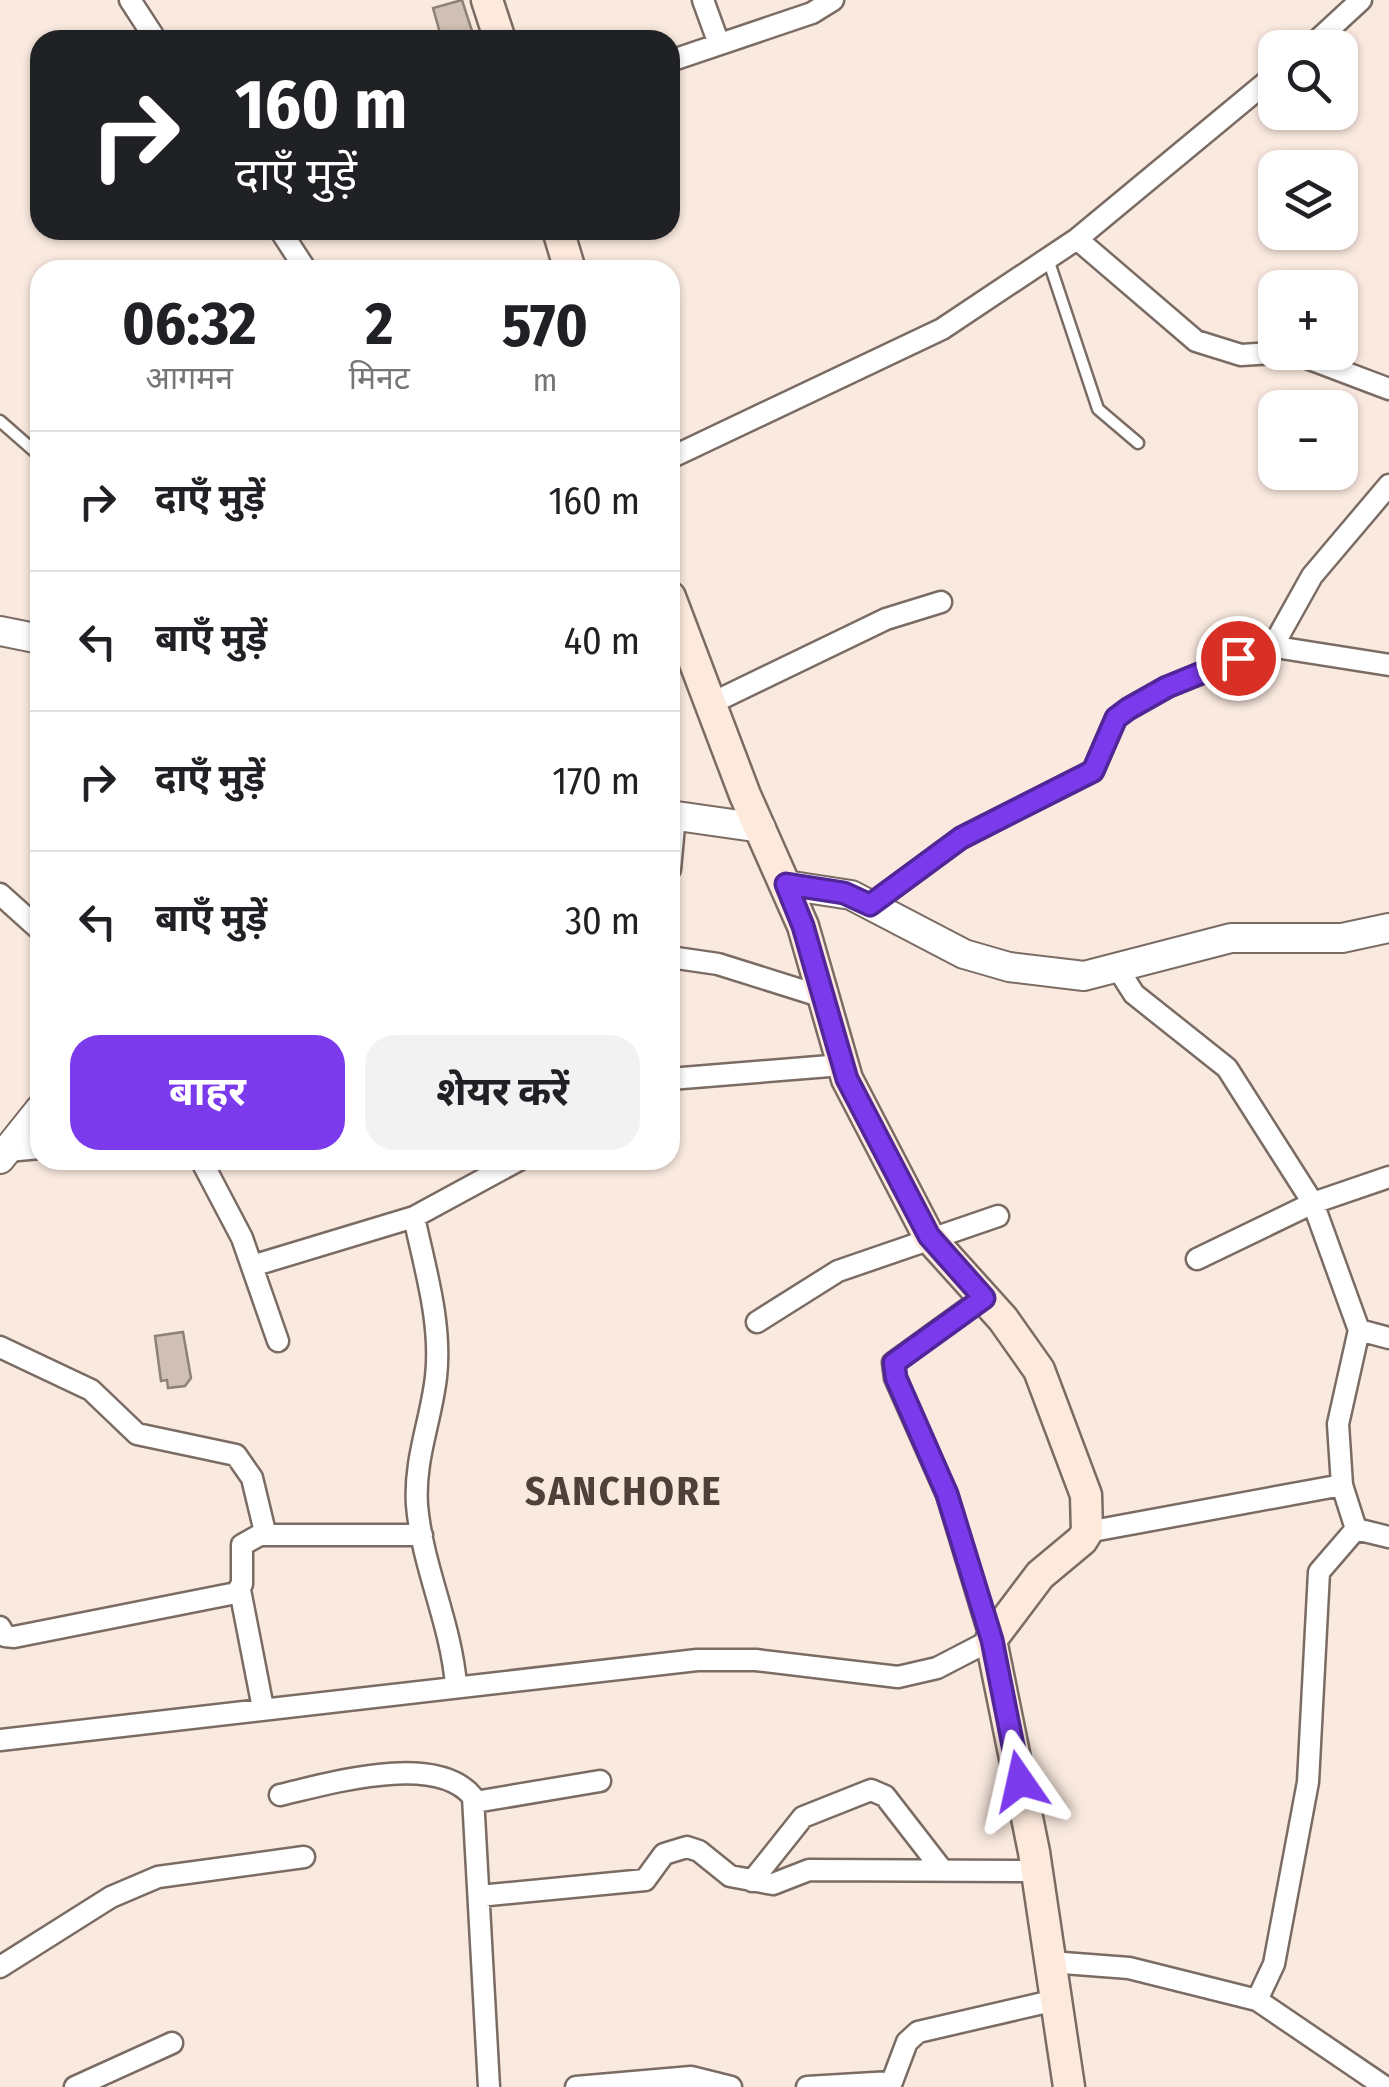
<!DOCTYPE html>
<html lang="hi">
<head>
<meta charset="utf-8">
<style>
	:root { --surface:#fff; --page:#f2f2f2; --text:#202124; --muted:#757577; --line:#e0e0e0; --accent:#7c3aed }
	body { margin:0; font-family:"Fira Sans Condensed","Noto Sans Devanagari",sans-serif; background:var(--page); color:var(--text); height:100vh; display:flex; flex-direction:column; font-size:38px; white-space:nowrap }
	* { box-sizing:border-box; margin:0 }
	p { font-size:32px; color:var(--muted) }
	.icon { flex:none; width:55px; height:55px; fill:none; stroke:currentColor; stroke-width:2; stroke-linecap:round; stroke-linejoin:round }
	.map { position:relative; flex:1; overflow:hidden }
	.drawer { position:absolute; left:30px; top:260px; width:650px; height:910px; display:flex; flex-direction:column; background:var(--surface); border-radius:30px; box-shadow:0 2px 8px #0004 }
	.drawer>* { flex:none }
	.hud { position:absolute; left:30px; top:30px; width:650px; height:210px; border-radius:30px; box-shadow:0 2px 8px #0004; background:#202124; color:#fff; overflow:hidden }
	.tools { position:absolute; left:1258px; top:30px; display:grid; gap:20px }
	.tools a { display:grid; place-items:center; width:100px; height:100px; border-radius:20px; background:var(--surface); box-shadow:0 2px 8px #0004; font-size:50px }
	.pin { position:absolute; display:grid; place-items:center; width:85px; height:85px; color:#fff; margin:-42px; border:5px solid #fff; border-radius:50%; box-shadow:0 2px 10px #0007 }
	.me { position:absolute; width:110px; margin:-55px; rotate:349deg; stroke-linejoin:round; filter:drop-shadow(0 0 8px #0008) }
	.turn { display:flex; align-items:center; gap:35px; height:210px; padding:0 40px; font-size:45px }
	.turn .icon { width:130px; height:130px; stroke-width:2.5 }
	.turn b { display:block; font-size:70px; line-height:85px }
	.eta { display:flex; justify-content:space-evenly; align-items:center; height:170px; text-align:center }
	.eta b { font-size:60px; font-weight:700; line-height:70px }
	.action { display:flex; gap:20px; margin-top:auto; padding:20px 40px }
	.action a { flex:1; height:115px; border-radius:30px; background:var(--accent); color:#fff; font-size:40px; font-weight:700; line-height:115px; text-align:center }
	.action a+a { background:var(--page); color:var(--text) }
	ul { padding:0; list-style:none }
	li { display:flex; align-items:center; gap:30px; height:140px; padding:0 40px; border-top:2px solid var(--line) }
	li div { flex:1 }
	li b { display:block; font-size:38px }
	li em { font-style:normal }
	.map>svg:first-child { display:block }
</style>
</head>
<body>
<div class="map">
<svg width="1389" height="2087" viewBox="0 0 1389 2087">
	<rect width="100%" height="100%" fill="#fae9df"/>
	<path fill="#d0bfb5" stroke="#908177" stroke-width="2.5" d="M 462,0 L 475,40 L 442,40 L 433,8 Z
		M 183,1332 L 191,1378 L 185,1386 L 168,1388 L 167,1380 L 161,1381 L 155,1336 Z"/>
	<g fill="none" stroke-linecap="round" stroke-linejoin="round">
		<g stroke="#7b6c63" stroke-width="15">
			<path id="service" d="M 1048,259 L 1098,409 L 1138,443
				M 0,421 L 40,456"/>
		</g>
		<g stroke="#7b6c63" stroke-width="25">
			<path id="minor" d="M 130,0 L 156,40
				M 703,0 L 719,44
				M 1309,48 L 1361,0
				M 670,61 L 812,13 L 833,0
				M 280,230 L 306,270
				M 1077,239 L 1196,341 L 1241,355 L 1290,352
				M 1291,352 L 1389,389
				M 670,458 L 942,329 L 1077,239 L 1275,75
				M 1270,646 L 1389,665
				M 708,705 L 886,619 L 941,602
				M 670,869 L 675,816
				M 0,894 L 40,930
				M 870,905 L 961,838 L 1093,771 L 1116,718 L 1128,709 L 1167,687 L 1274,644 L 1312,576 L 1389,485
				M 670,957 L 718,964 L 823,997
				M 1118,969 L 1134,994 L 1227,1068 L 1313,1203 L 1359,1330 L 1338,1424 L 1342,1485 L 1356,1529
				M 670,1079 L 842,1065
				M 7,1151 L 40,1148
				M 201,1160 L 242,1238 L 278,1341
				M 414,1217 C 425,1269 442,1323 436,1377 C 431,1421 414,1459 417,1505 C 422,1566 451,1623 456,1685
				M 1197,1259 L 1313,1203 L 1389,1177
				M 252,1266 L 414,1217 L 519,1160
				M 757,1322 L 838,1271 L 998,1216
				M 1359,1330 L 1389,1338
				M 0,1347 L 91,1390 L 137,1434 L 236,1455 L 252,1478 L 265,1532 L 242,1545 L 242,1584 L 236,1593 L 14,1637 L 5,1636 L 0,1627
				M 1356,1529 L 1389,1537
				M 1087,1532 L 1342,1485
				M 264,1535 L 422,1535
				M 240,1590 L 263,1708
				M 0,1740 L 697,1660 L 756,1660 L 898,1677 L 937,1668 L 991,1640 L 947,1495 L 895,1378 L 893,1363 L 983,1298
				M 280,1795 C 328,1784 436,1751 473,1797 L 489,2087
				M 475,1802 L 600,1781
				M 752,1881 L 803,1817 L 871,1790 L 885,1796 L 940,1867
				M 479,1896 L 645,1880 L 664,1854 L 687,1847 L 699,1851 L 730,1876 L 773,1884 L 809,1870 L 1037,1871
				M 1050,1962 L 1129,1968 L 1257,2000 L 1385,2087
				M 0,1967 L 111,1897 L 158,1877 L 304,1857
				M 1257,2000 L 1274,1964 L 1308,1782 L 1319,1572 L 1356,1529
				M 75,2087 L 172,2043
				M 576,2087 L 691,2077 L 731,2087
				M 807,2087 L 891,2082
				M 890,2087 L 907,2042 L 918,2032 L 1056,2000"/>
		</g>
		<g stroke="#7b6c63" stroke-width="32">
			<path id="tertiary" d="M 0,631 L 40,639
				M 670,815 L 761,828
				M 786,885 L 851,895 L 964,954 L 1009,967 L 1084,976 L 1231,938 L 1342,938 L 1389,928
				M 0,1159 L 40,1109"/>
		</g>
		<g stroke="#7b6c63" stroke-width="35">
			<path id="secondary" d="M 487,0 L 500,40
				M 558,230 L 570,270
				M 670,597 L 745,795 L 803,926 L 847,1079 L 929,1237 L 1003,1319 L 1039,1370 L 1086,1495 L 1087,1532 L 1082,1540 L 1040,1575 L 991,1640 L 1034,1852 L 1069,2087"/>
		</g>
		<use href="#service" stroke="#fff" stroke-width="10"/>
		<use href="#minor" stroke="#fff" stroke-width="20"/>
		<use href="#tertiary" stroke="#fff" stroke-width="28"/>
		<use href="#secondary" stroke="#feeadd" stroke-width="30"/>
	</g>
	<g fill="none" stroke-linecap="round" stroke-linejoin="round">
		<g stroke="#51269a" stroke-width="25">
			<path id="route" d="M 1020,1781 L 992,1640 L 947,1494 L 896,1378 L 894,1363 L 984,1298 L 929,1236 L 847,1079 L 803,926 L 786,884 L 844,893 L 870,905 L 961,838 L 1093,771 L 1116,718 L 1128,709 L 1167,687 L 1238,658"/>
		</g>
		<use href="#route" stroke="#7c3aed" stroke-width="18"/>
	</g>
	<g text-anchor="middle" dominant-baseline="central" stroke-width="9" stroke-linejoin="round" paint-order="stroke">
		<g font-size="40" font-weight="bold" letter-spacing="2.5" fill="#4f4139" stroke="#fae9df">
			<text x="624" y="1492">SANCHORE</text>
		</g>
	</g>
</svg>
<div class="tools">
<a><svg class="icon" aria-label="search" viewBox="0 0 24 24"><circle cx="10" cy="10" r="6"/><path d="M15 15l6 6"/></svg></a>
<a><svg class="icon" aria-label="layers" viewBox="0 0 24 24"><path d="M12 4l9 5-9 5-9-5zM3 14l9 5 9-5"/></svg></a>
<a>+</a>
<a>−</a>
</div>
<div class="pin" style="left:1238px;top:658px;background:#d93025"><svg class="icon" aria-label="arrive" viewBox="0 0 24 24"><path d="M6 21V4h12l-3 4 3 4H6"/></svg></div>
<svg class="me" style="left:1020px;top:1781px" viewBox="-20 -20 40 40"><path d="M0-17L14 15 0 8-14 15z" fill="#7c3aed" stroke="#fff" stroke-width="4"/></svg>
<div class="hud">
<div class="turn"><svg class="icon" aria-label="right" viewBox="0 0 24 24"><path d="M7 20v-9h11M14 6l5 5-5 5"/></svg><div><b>160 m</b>दाएँ मुड़ें</div></div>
</div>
<section class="drawer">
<div class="eta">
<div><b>06:32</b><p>आगमन</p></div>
<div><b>2</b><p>मिनट</p></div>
<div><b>570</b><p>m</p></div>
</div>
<ul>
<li><svg class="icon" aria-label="right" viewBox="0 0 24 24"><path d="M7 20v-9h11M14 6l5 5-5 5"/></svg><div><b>दाएँ मुड़ें</b></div><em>160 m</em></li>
<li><svg class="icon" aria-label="left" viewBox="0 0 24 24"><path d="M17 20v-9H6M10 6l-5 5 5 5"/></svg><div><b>बाएँ मुड़ें</b></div><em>40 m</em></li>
<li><svg class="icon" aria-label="right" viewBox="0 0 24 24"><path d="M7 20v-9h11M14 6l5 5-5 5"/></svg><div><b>दाएँ मुड़ें</b></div><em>170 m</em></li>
<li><svg class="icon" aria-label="left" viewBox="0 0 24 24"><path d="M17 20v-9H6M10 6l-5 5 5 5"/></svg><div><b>बाएँ मुड़ें</b></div><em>30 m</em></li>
</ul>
<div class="action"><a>बाहर</a><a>शेयर करें</a></div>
</section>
</div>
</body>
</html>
